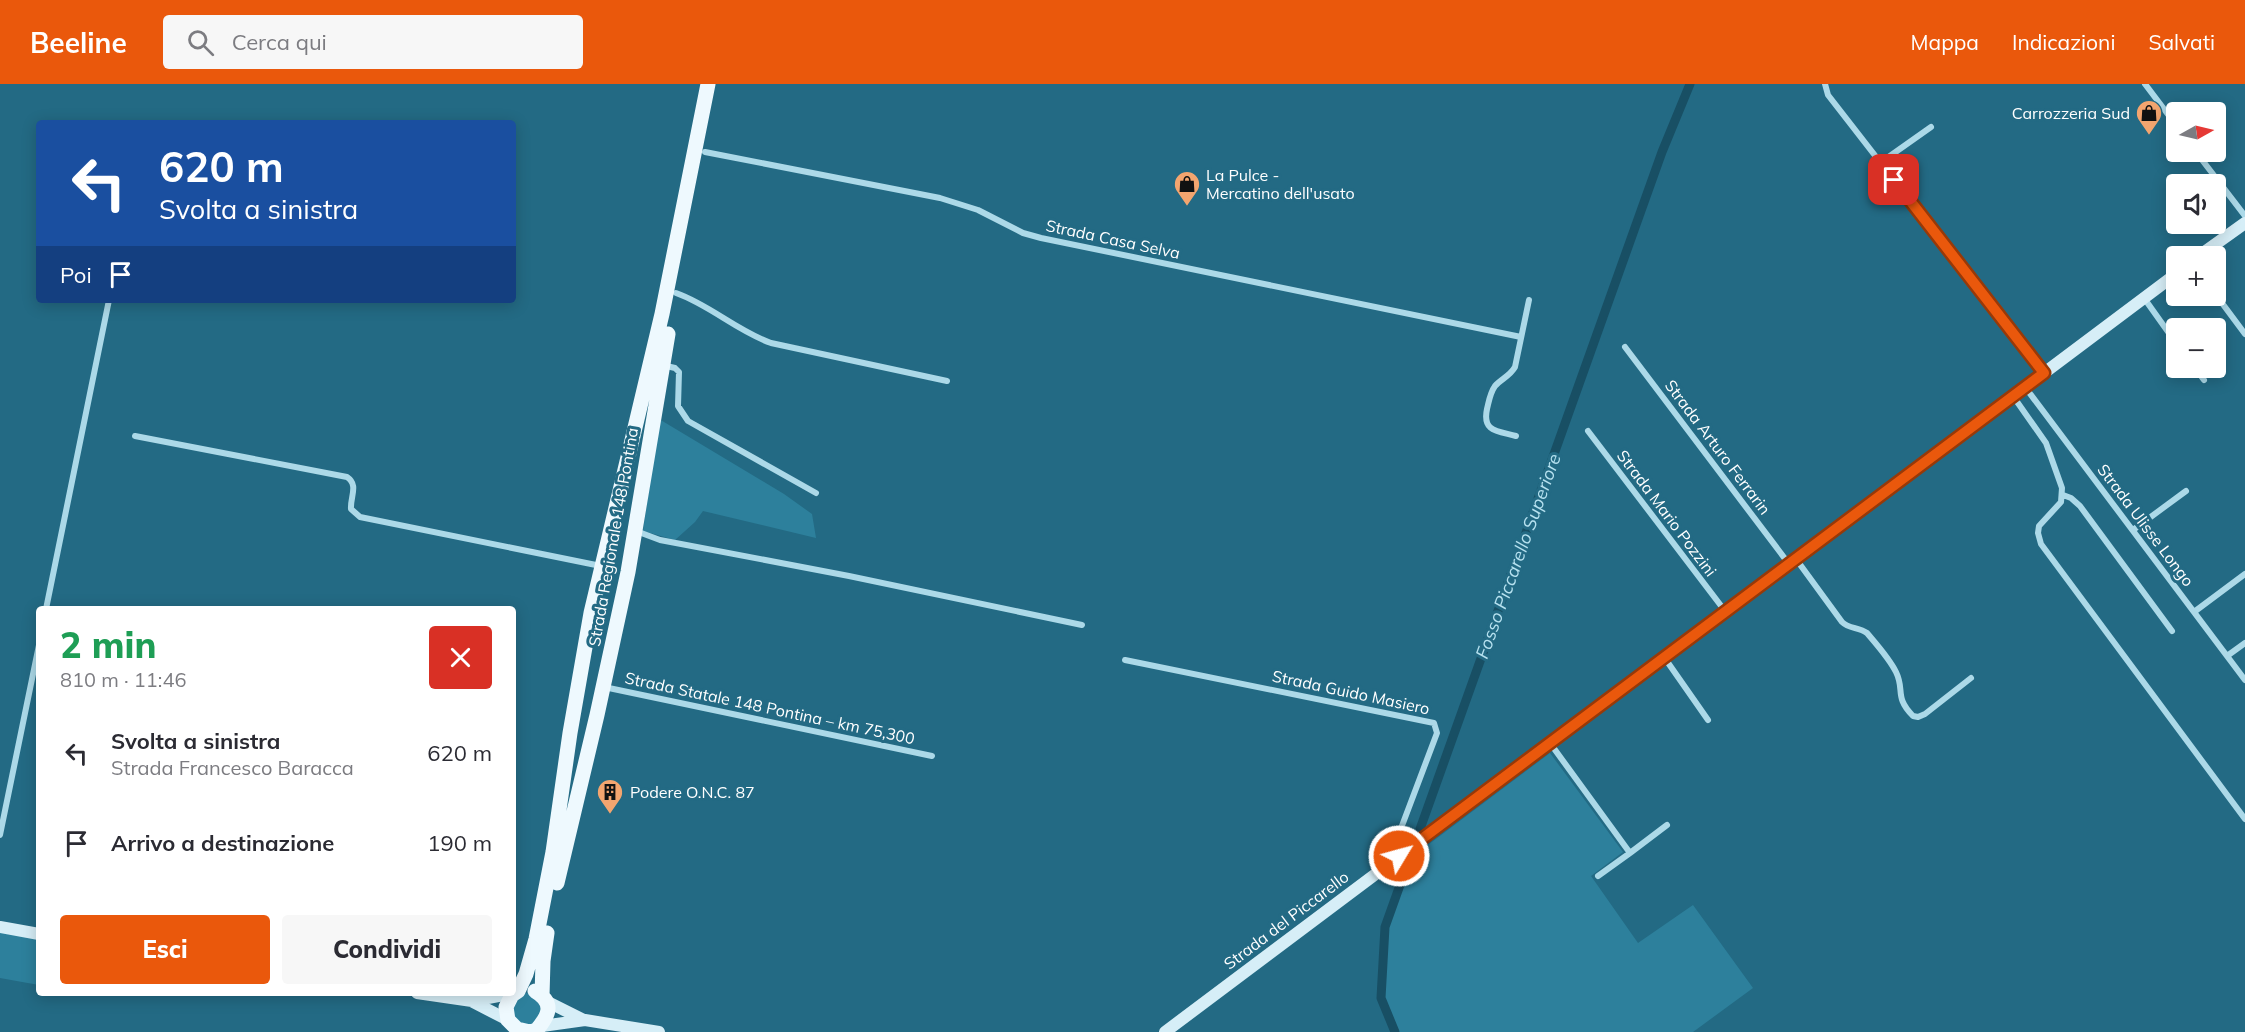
<!DOCTYPE html>
<html lang="it">
<head>
<meta charset="utf-8">
<style>
	:root { --surface:#fff; --page:#f7f7f7; --text:#2b2b33; --muted:#7c7c81; --accent:#ea580c }
	body { margin:0; font-family:Mulish,sans-serif; background:var(--page); color:var(--text); height:100vh; display:flex; flex-direction:column; font-size:22px; white-space:nowrap }
	* { box-sizing:border-box; margin:0 }
	p { font-size:20px; color:var(--muted) }
	.icon { flex:none; width:33px; height:33px; fill:none; stroke:currentColor; stroke-width:2; stroke-linecap:round; stroke-linejoin:round }
	.map { position:relative; flex:1; overflow:hidden }
	.panel { position:absolute; left:36px; top:522px; width:480px; height:390px; display:flex; flex-direction:column; background:var(--surface); border-radius:6px; box-shadow:0 3px 15px #0003 }
	.panel>* { flex:none }
	.hud { position:absolute; left:36px; top:36px; width:480px; height:183px; border-radius:6px; box-shadow:0 3px 15px #0003; background:#1a4fa0; color:#fff; overflow:hidden }
	.needle { width:39px; rotate:82deg }
	.tools { position:absolute; left:2166px; top:18px; display:grid; gap:12px }
	.tools a { display:grid; place-items:center; width:60px; height:60px; border-radius:6px; background:var(--surface); box-shadow:0 3px 15px #0003; font-size:30px }
	.pin { position:absolute; display:grid; place-items:center; width:51px; height:51px; color:#fff; margin:-26px; border-radius:12px; box-shadow:0 3px 9px #0006 }
	.me { position:absolute; width:66px; margin:-33px; rotate:53deg; stroke-linejoin:round; filter:drop-shadow(0 0 4px #0008) }
	.turn { display:flex; align-items:center; gap:21px; height:126px; padding:0 24px; font-size:27px }
	.turn .icon { width:78px; height:78px; stroke-width:2.5 }
	.turn b { display:block; font-size:42px; line-height:51px }
	.then { display:flex; align-items:center; height:57px; padding:0 24px; background:#0003; gap:12px; font-size:22px }
	.round { display:grid; place-items:center; flex:none; width:63px; height:63px; border-radius:6px; background:var(--page) }
	.summary { display:flex; align-items:center; justify-content:space-between; height:102px; padding:0 24px }
	h1 { font-size:36px; font-weight:800; line-height:45px; color:#1e9e55 }
	.primary-button { display:flex; gap:12px; margin-top:auto; padding:12px 24px }
	.primary-button a { flex:1; height:69px; border-radius:6px; background:var(--accent); color:#fff; font-size:24px; font-weight:800; line-height:69px; text-align:center }
	.primary-button a+a { background:var(--page); color:var(--text) }
	ul { padding:0; list-style:none }
	li { display:flex; align-items:center; gap:18px; height:90px; padding:0 24px }
	li div { flex:1 }
	li b { display:block; font-size:22px }
	li em { font-style:normal }
	header { display:flex; align-items:center; gap:36px; box-sizing:border-box; height:84px; padding:0 30px; background:var(--accent); color:#fff }
	header strong { font-size:28px }
	nav { display:flex; gap:33px; margin-inline-start:auto; font-size:21px }
	.search { width:420px; height:54px; background:var(--page); display:flex; align-items:center; gap:15px; box-sizing:border-box; padding:0 21px; border-radius:6px; color:var(--muted); font-size:22px }
	.map>svg:first-child { display:block }
</style>
</head>
<body>
<header>
<strong>Beeline</strong>
<div class="search"><svg class="icon" aria-label="search" viewBox="0 0 24 24"><circle cx="10" cy="10" r="6"/><path d="M15 15l6 6"/></svg>Cerca qui</div>
<nav><a>Mappa</a><a>Indicazioni</a><a>Salvati</a></nav>
</header>
<div class="map">
<svg width="2245" height="948" viewBox="0 0 2245 948">
	<rect width="100%" height="100%" fill="#236a84"/>
	<path fill="#2d809c" d="M 659,335 L 784,410 L 812,430 L 816,454 L 703,427 L 695,438 L 675,456 L 643,447 Z
		M 1550,669 L 1623,768 L 1591,792 L 1638,859 L 1693,821 L 1753,904 L 1693,948 L 1395,948 L 1381,914 L 1385,843 L 1408,776 Z
		M 0,845 L 39,852 L 39,901 L 0,894 Z
		M 527,909 L 533,910 L 542,918 L 539,939 L 519,942 L 510,923 L 521,910 Z"/>
	<g fill="none" stroke-linecap="round" stroke-linejoin="round">
		<path stroke="#184f64" stroke-width="9" d="M 1395,948 L 1381,914 L 1385,843 L 1662,68 L 1690,0"/>
		<path stroke="#acd9e8" stroke-width="6" d="M 1825,0 L 1828,11 L 2044,289
			M 2145,0 L 2176,41
			M 705,68 L 940,114 L 978,126 L 1023,149 L 1041,154 L 1521,253
			M 2196,68 L 2245,132
			M 1880,79 L 1931,43
			M 676,209 C 710,221 737,247 771,259 L 947,297
			M 2216,211 L 2245,250
			M 2144,214 L 2176,259
			M 1625,263 L 1789,480
			M 662,281 L 675,284 L 679,288 L 678,322 L 688,337 L 816,409
			M 2195,284 L 2204,296
			M 2025,303 L 2245,596
			M 2013,312 L 2046,359 L 2062,404 L 2061,418 L 2039,442 L 2038,449 L 2041,460 L 2245,735
			M 1588,347 L 1725,527
			M 135,352 L 347,393 C 359,401 350,413 351,425 L 360,433 L 601,482
			M 1516,352 C 1498,347 1482,348 1487,325 C 1489,317 1490,309 1495,302 C 1501,295 1510,292 1515,283 L 1529,216
			M 2063,411 L 2071,414 L 2080,422 L 2172,547
			M 2133,446 L 2186,407
			M 636,447 L 660,456 L 849,492 L 1082,541
			M 1796,475 L 1842,538 C 1849,545 1859,543 1867,549 C 1877,561 1889,574 1896,588 C 1905,606 1894,613 1913,632 L 1918,633 L 1925,630 L 1971,594
			M 46,525 L 109,216
			M 2194,528 L 2245,490
			M 2227,572 L 2245,559
			M 1664,573 L 1708,636
			M 1125,576 L 1434,639 L 1437,649 L 1397,755 L 1399,772
			M 604,603 L 932,672
			M 1550,659 L 1630,769 L 1598,792
			M 0,751 L 39,561
			M 1630,769 L 1667,741"/>
		<path stroke="#d6eef7" stroke-width="12" d="M 2199,172 L 2245,139
			M 0,843 L 39,850
			M 417,909 L 472,917 L 515,909
			M 546,917 L 584,936
			M 473,918 L 508,936
			M 542,942 L 585,936 L 659,948
			M 1165,948 L 2176,190"/>
		<path stroke="#eef9fe" stroke-width="15" d="M 557,799 L 597,631 L 628,488 L 668,250
			M 542,912 L 543,877 L 547,849
			M 537,946 L 530,948 L 517,945 L 508,936 L 506,923 L 512,911 L 518,907 L 526,890 L 536,855 L 553,768 L 570,649 L 591,529 L 662,230 L 708,0
			M 535,948 C 547,934 557,920 535,907"/>
	</g>
	<g fill="none" stroke-linecap="round" stroke-linejoin="round">
		<g stroke="#983908" stroke-width="15">
			<path id="route" d="M 1399,772 L 2044,289 L 1894,96"/>
		</g>
		<use href="#route" stroke="#ea580c" stroke-width="10"/>
	</g>
	<defs>
		<g id="shop-pin" transform="scale(1.35)"><path d="M0 17L-7.5 6A9.5 9.5 0 1 1 7.5 6Z" fill="#f3a56f" stroke="#236a84"/><path d="M-5-2.5h2.3a2.7 3.5 0 0 1 5.4 0H5L5.5 6h-11ZM-1.5-2.5h3a1.5 2.3 0 0 0-3 0Z" fill="#111"/></g>
		<g id="building-pin" transform="scale(1.35)"><path d="M0 17L-7.5 6A9.5 9.5 0 1 1 7.5 6Z" fill="#f3a56f" stroke="#236a84"/><path d="M-4-6H4V6H1V3H-1V6H-4ZM-2.5-4.3h1.7v1.8h-1.7ZM.8-4.3h1.7v1.8H.8ZM-2.5-1h1.7V.8h-1.7ZM.8-1h1.7V.8H.8Z" fill="#111"/></g>
	</defs>
	<g fill-rule="evenodd">
		<use href="#shop-pin" x="2149" y="29"/>
		<use href="#shop-pin" x="1187" y="100"/>
		<use href="#building-pin" x="610" y="708"/>
	</g>
	<g text-anchor="middle" dominant-baseline="central" stroke-width="6" stroke-linejoin="round" paint-order="stroke">
		<g font-size="16" fill="#fff" stroke="#236a84" text-anchor="start">
			<text x="2130" y="29" text-anchor="end">Carrozzeria Sud</text>
			<text x="1206" y="91">La Pulce -<tspan x="1206" dy="18">Mercatino dell'usato</tspan></text>
			<text x="630" y="708">Podere O.N.C. 87</text>
		</g>
		<g font-size="16" fill="#fff" stroke="#236a84">
			<text transform="translate(1113 155) rotate(12)">Strada Casa Selva</text>
			<text transform="translate(1718 363) rotate(53)">Strada Arturo Ferrarin</text>
			<text transform="translate(1667 429) rotate(53)">Strada Mario Pozzini</text>
			<text transform="translate(2146 441) rotate(53)">Strada Ulisse Longo</text>
			<text transform="translate(613 453) rotate(-80)">Strada Regionale 148 Pontina</text>
			<text transform="translate(1351 608) rotate(12)">Strada Guido Masiero</text>
			<text transform="translate(770 624) rotate(12)">Strada Statale 148 Pontina – km 75,300</text>
			<text transform="translate(1286 836) rotate(-37)">Strada del Piccarello</text>
		</g>
		<g font-size="18" font-style="italic" fill="#b7e2f0" stroke="#236a84">
			<text transform="translate(1518 472) rotate(-70)">Fosso Piccarello Superiore</text>
		</g>
	</g>
</svg>
<div class="tools">
<a><svg class="needle" viewBox="-14 -14 28 28"><path d="M0-13l5 13h-10z" fill="#e53935"/><path d="M0 13l5-13h-10z" fill="#7c7c81"/></svg></a>
<a><svg class="icon" aria-label="sound" viewBox="0 0 24 24"><path d="M4 9h4l5-4v14l-5-4H4zM17 9q2 3 0 6"/></svg></a>
<a>+</a>
<a>−</a>
</div>
<div class="pin" style="left:1894px;top:96px;background:#d93025"><svg class="icon" aria-label="arrive" viewBox="0 0 24 24"><path d="M6 21V4h12l-3 4 3 4H6"/></svg></div>
<svg class="me" style="left:1399px;top:772px" viewBox="-20 -20 40 40"><circle r="17" fill="#ea580c" stroke="#fff" stroke-width="3"/><path d="M0-11L8 9 0 5-8 9z" fill="#fff"/></svg>
<div class="hud">
<div class="turn"><svg class="icon" aria-label="left" viewBox="0 0 24 24"><path d="M17 20v-9H6M10 6l-5 5 5 5"/></svg><div><b>620 m</b>Svolta a sinistra</div></div>
<div class="then">Poi<svg class="icon" aria-label="arrive" viewBox="0 0 24 24"><path d="M6 21V4h12l-3 4 3 4H6"/></svg></div>
</div>
<section class="panel">
<div class="summary"><div><h1>2 min</h1><p>810 m · 11:46</p></div><a class="round" style="background:#d93025;color:#fff"><svg class="icon" aria-label="close" viewBox="0 0 24 24"><path d="M6 6l12 12M18 6L6 18"/></svg></a></div>
<ul>
<li><svg class="icon" aria-label="left" viewBox="0 0 24 24"><path d="M17 20v-9H6M10 6l-5 5 5 5"/></svg><div><b>Svolta a sinistra</b><p>Strada Francesco Baracca</p></div><em>620 m</em></li>
<li><svg class="icon" aria-label="arrive" viewBox="0 0 24 24"><path d="M6 21V4h12l-3 4 3 4H6"/></svg><div><b>Arrivo a destinazione</b></div><em>190 m</em></li>
</ul>
<div class="primary-button"><a>Esci</a><a>Condividi</a></div>
</section>
</div>
</body>
</html>
